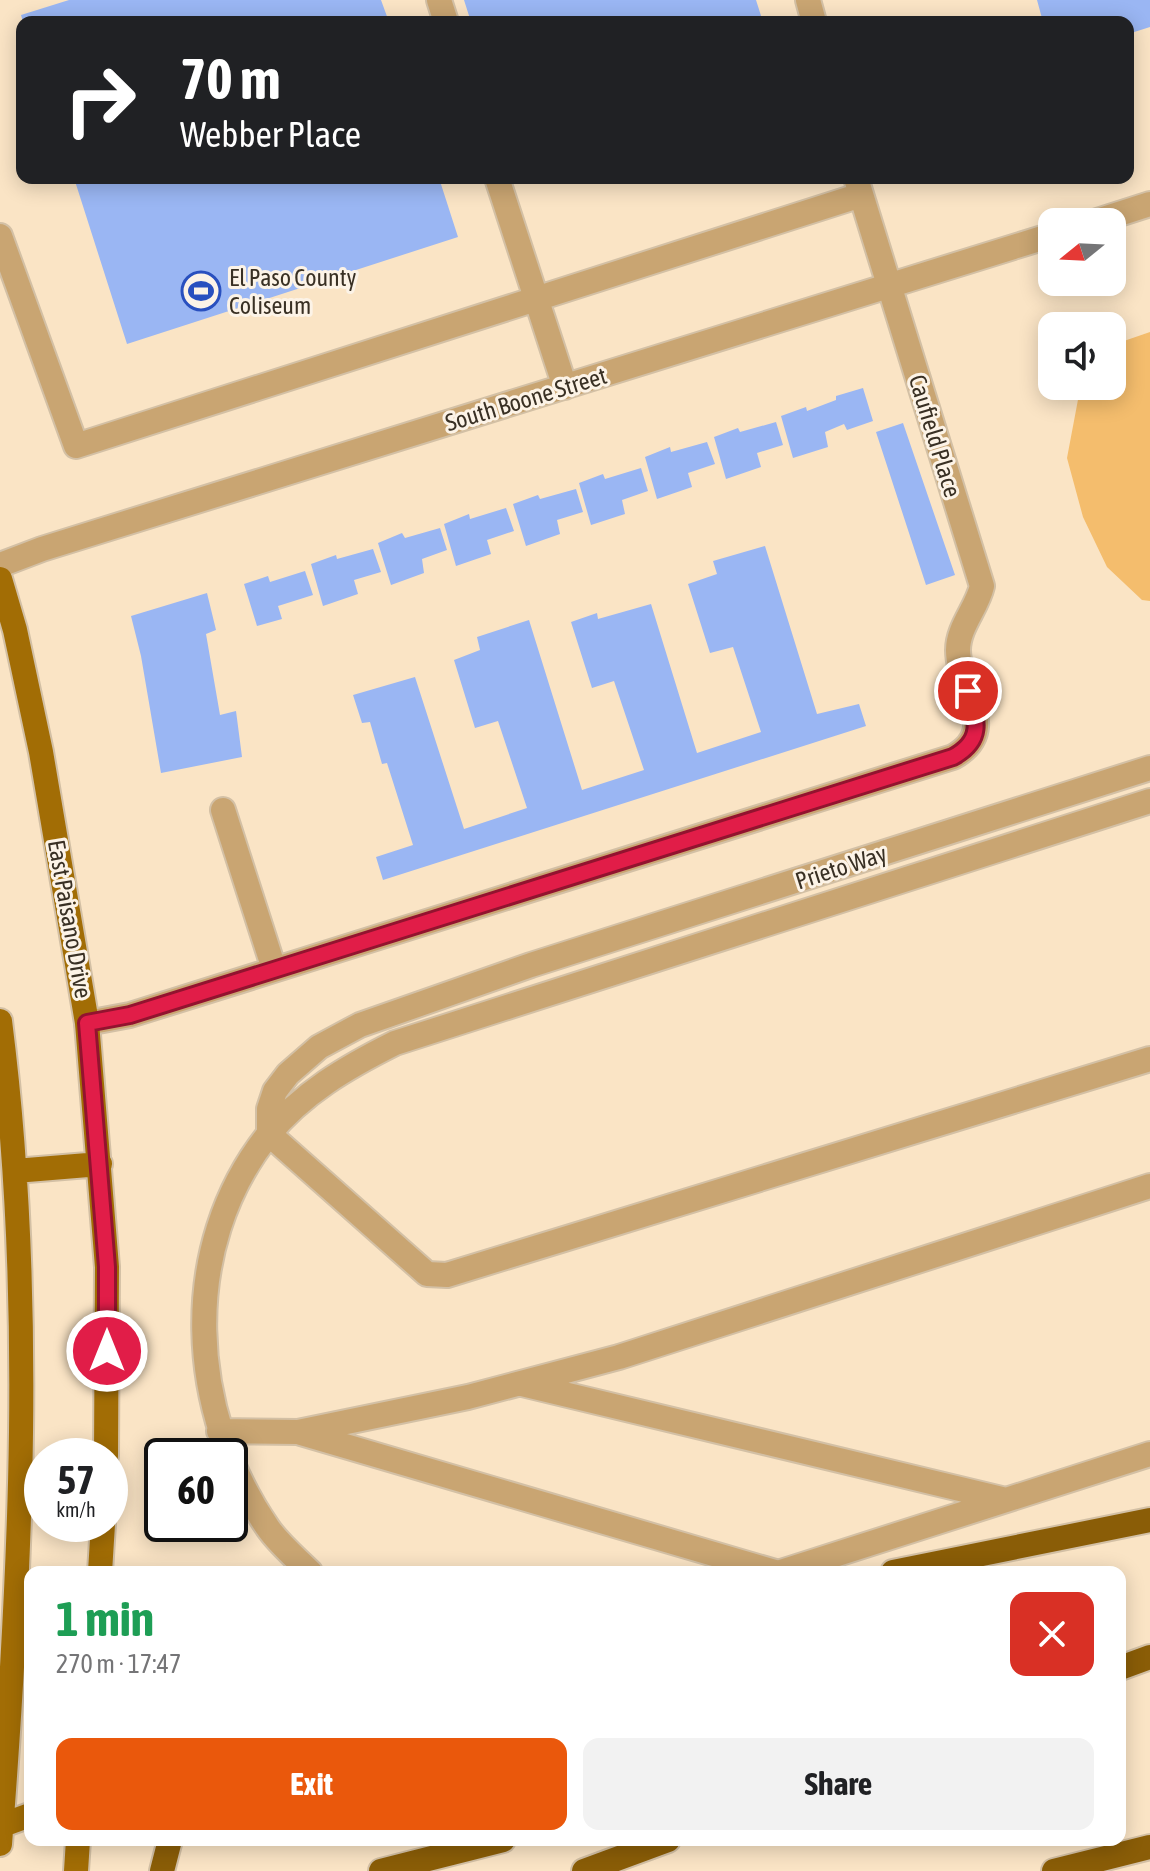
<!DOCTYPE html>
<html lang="en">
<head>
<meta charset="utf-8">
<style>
	:root { --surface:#fff; --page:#f2f2f2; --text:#202124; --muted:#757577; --accent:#ea580c }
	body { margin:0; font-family:"Asap Condensed",sans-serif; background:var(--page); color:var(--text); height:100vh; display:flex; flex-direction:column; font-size:30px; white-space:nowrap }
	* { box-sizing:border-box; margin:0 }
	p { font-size:26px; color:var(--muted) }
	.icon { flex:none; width:44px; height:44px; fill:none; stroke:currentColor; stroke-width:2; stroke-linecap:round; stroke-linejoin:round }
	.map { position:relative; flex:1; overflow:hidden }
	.panel { position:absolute; left:24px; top:1566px; width:1102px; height:280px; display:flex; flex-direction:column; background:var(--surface); border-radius:16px; box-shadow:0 4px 20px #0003 }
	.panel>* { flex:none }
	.guide { position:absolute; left:16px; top:16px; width:1118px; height:168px; border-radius:16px; box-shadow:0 4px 20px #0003; background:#202124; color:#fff; overflow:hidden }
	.needle { width:52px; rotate:252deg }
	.fabs { position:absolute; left:1038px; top:208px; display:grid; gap:16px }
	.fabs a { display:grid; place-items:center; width:88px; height:88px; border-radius:16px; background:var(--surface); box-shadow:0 4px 20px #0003; font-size:40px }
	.speed { position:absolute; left:24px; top:1438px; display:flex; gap:16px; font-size:40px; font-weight:700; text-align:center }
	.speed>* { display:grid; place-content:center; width:104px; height:104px; border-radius:50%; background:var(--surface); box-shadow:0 4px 20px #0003; line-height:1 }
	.speed small { font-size:20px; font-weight:400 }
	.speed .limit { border:4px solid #111; border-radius:12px; background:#fff; color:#111 }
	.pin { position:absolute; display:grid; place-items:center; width:68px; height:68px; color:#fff; margin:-34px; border:4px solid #fff; border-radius:50%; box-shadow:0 2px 8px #0007 }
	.me { position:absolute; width:88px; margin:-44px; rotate:0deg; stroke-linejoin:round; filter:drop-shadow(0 0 6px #0008) }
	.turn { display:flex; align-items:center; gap:28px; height:168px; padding:0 32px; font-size:36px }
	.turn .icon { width:104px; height:104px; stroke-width:2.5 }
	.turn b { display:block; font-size:56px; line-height:68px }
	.round { display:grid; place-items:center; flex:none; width:84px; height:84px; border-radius:16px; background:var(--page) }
	.head { display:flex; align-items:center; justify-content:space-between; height:136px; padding:0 32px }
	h1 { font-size:48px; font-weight:700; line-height:60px; color:#1e9e55 }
	.primary-button { display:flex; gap:16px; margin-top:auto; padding:16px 32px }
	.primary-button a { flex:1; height:92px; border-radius:16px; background:var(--accent); color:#fff; font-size:32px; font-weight:700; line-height:92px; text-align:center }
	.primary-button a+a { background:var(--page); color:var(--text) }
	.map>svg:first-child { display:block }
</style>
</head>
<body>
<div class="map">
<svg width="1150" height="1871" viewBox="0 0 1150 1871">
	<rect width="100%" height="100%" fill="#fae4c5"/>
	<path fill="#f4bd6d" d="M 1150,332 L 1150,601 L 1142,600 L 1107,567 L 1083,517 L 1067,458 L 1080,389 L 1082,386 L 1112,386 L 1112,352 L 1121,342 Z"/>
	<path fill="#9ab6f3" d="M 69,0 L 381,0 L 389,22 L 23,22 L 21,15 Z
		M 464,0 L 756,0 L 763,22 L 471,22 Z
		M 1037,0 L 1150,0 L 1150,27 L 1128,34 L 1128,22 L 1043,22 Z
		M 74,178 L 439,178 L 458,237 L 127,344 Z
		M 863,388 L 873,421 L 847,430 L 844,424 L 825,432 L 828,447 L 793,458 L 781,416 L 806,407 L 807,411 L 836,400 L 836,396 Z
		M 776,422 L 783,445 L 757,453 L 761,467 L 726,479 L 714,437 L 738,428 L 740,432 Z
		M 903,423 L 955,575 L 926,585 L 876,432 Z
		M 707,442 L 715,464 L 688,473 L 692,487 L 657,499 L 645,457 L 670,447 L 671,452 Z
		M 641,468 L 648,491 L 622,500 L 625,514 L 591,525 L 579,483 L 603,474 L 605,479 Z
		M 576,489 L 583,512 L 557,520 L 560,534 L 526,546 L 513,504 L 538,495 L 540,499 Z
		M 506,508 L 514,531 L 487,540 L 491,554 L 456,566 L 444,524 L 469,514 L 470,519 Z
		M 440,528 L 447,550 L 422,559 L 424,573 L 391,585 L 378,543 L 402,533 L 405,538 Z
		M 765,546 L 817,714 L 859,704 L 866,726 L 383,880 L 376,857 L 413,845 L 387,763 L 382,764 L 370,722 L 362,723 L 353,695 L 415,677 L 464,829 L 527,808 L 498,721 L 475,728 L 454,660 L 480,650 L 477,637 L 529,620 L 582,790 L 644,770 L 614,681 L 592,688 L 571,622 L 597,613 L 598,619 L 651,604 L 697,753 L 761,732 L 733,647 L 710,653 L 688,584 L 717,574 L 713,561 Z
		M 373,549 L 381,572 L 354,580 L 358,594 L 323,606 L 311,564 L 336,555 L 337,559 Z
		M 305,571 L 313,595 L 278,606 L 282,619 L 257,626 L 244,584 L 268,576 L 270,582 Z
		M 207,593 L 216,630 L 206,634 L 220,715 L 236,711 L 242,757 L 161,773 L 141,656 L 131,616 Z"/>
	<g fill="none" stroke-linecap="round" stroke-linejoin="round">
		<g stroke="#d3c0a5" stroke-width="28">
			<path id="minor" d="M 439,0 L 446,22
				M 808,0 L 814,22
				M 497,178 L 565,387
				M 1094,222 L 1150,204
				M 0,236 L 76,446 L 861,195
				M 0,565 L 42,549 L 1052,235
				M 1150,768 L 531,965 L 360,1025 L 319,1047 L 288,1074 L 275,1091 L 269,1109 L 269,1134 L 427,1274 L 447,1275 L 1150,1059
				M 223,810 L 274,969
				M 87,1023 L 130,1015 L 953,757 C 1002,730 958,689 958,650 C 958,627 977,608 982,586 L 856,178
				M 522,1384 L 1006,1500
				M 219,1431 L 298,1432 L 468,1397 L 619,1357 L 1150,1186
				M 301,1433 L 775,1572
				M 310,1572 C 296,1558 279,1544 268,1528 C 188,1412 178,1248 268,1135 C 302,1093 347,1067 395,1043 L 1150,801
				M 781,1572 L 1150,1454"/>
		</g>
		<g stroke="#d3c0a5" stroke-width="28">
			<path id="major" d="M 0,579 L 15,630 L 41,752 L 87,1023 L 107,1267 L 106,1456
				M 0,1021 C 35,1295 21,1570 0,1844
				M 15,1171 L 100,1164
				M 100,1572 L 103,1524
				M 0,1826 L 30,1815
				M 76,1871 L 78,1840"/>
		</g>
		<g stroke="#d3c0a5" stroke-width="28">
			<path id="highway" d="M 893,1572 L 1150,1520
				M 1120,1668 L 1150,1657
				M 162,1871 L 170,1840
				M 381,1871 L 503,1840
				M 584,1871 L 668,1840
				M 1054,1871 L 1150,1847"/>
		</g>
		<use href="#minor" stroke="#c9a572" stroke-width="24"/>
		<use href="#major" stroke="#a26d05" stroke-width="24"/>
		<use href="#highway" stroke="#8a5d07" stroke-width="24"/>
	</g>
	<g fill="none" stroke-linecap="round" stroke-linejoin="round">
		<g stroke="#92132f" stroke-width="20">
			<path id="route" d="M 107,1351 L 107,1267 L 87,1023 L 130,1015 L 953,757 C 984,740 977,720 968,691"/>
		</g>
		<use href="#route" stroke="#e11d48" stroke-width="14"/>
	</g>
	<defs>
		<g id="stadium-ring" transform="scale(2)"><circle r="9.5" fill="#fcf3e7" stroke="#2950bf" stroke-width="1.5"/><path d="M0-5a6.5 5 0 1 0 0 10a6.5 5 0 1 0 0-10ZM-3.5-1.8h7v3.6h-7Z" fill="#2950bf"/></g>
	</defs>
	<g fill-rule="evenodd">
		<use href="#stadium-ring" x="201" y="291"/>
	</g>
	<g text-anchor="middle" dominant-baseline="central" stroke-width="6" stroke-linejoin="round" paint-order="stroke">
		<g font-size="24" fill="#393024" stroke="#fcf3e7" text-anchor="start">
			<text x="229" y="277">El Paso County<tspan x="229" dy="28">Coliseum</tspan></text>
		</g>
		<g font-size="24" fill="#393024" stroke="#fcf3e7">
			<text transform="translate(526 399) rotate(-17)">South Boone Street</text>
			<text transform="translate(935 436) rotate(73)">Caufield Place</text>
			<text transform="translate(841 867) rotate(-18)">Prieto Way</text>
			<text transform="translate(70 919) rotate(80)">East Paisano Drive</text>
		</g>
	</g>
</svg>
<div class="fabs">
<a><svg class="needle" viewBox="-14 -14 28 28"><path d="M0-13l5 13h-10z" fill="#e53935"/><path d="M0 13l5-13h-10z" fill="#757577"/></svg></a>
<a><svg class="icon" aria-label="sound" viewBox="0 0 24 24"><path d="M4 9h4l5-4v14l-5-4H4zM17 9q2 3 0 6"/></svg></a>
</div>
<div class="speed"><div>57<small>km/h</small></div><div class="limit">60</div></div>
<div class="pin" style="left:968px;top:691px;background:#d93025"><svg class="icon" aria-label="arrive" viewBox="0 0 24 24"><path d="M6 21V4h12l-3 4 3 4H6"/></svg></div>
<svg class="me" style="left:107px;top:1351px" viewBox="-20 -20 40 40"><circle r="17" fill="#e11d48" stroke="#fff" stroke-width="3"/><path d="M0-11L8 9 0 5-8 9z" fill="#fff"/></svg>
<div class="guide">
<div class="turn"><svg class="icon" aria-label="right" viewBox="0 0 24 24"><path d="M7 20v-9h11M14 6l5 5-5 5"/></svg><div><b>70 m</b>Webber Place</div></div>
</div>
<section class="panel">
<div class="head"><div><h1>1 min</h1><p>270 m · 17:47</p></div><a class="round" style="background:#d93025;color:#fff"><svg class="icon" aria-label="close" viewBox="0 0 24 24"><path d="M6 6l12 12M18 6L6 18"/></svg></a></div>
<div class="primary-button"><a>Exit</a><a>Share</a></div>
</section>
</div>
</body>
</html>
